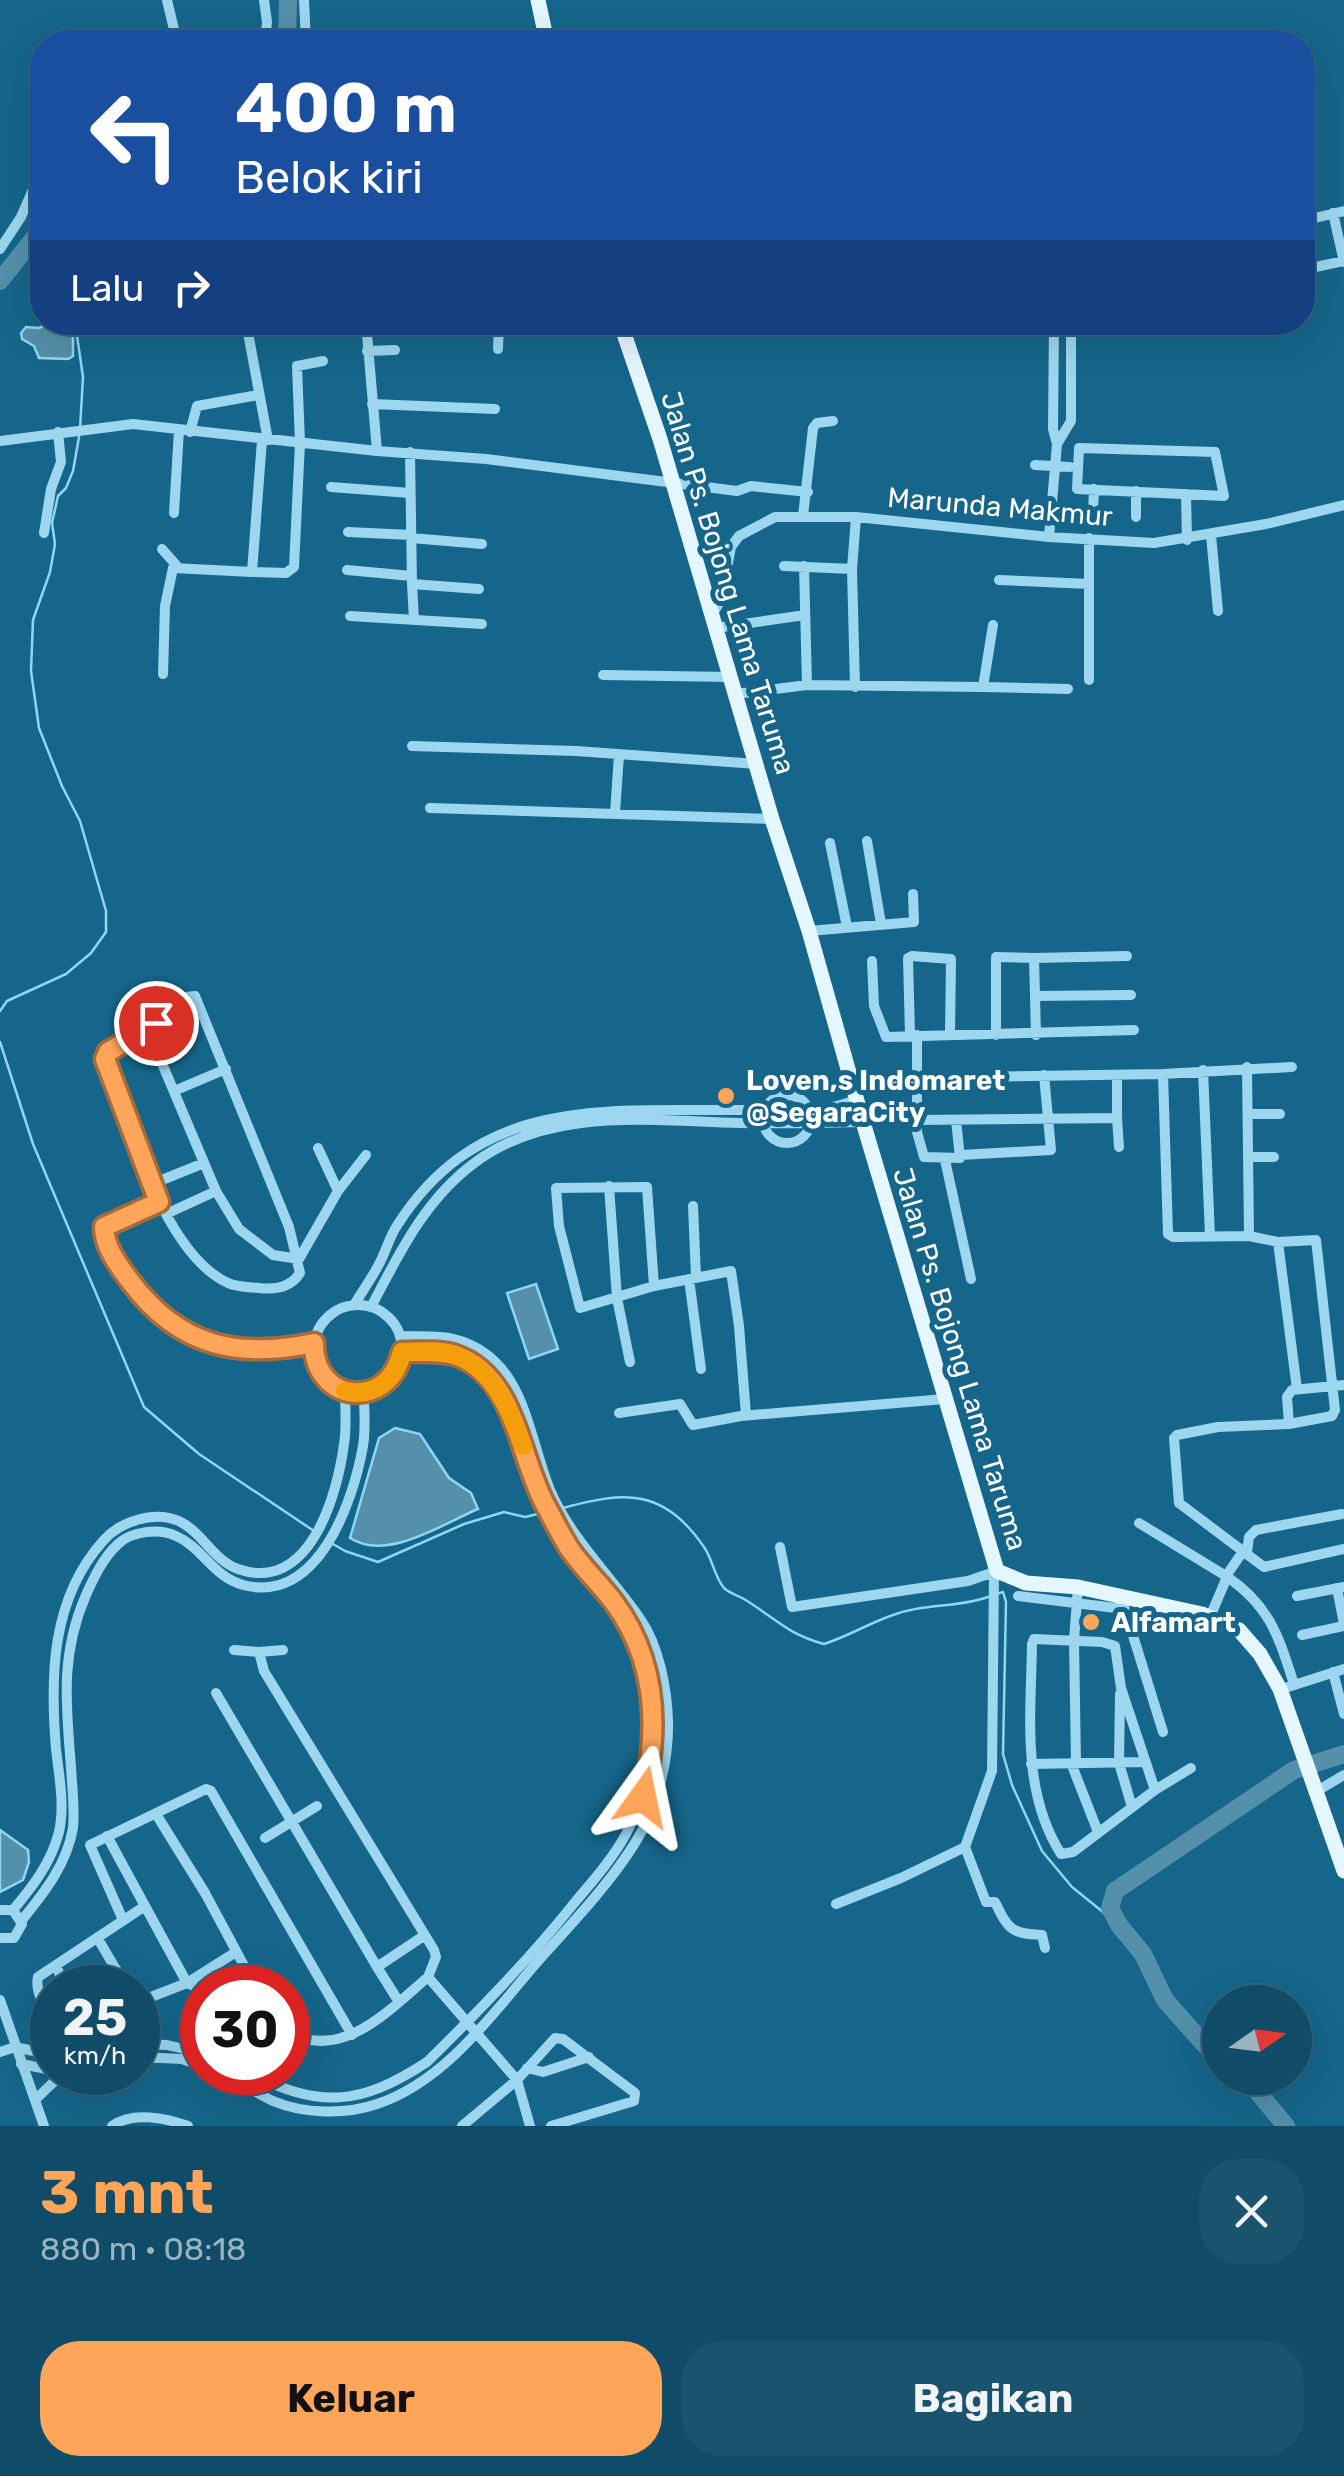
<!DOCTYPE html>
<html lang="id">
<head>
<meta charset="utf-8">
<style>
	:root { --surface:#104c68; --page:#19536e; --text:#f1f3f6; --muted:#9cb4c0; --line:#30637c; --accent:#ffa55a }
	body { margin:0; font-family:Rubik,sans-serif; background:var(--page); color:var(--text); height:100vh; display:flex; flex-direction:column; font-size:38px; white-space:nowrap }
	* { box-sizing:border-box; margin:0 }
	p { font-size:32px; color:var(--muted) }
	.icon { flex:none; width:55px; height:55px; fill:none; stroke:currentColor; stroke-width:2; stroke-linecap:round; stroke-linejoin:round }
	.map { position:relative; height:2126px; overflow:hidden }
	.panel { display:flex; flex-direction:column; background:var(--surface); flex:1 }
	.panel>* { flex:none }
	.guide { position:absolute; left:30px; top:30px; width:1285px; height:305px; border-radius:40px; box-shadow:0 10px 40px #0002,0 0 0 2px var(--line); background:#1a4fa0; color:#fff; overflow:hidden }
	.needle { width:65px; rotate:76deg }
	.buttons { position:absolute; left:1202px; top:1985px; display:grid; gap:20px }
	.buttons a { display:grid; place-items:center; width:110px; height:110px; border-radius:50%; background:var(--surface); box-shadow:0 10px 40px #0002,0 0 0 2px var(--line); font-size:50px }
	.speed { position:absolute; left:30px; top:1965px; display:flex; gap:20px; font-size:50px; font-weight:700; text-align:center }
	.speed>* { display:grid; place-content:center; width:130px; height:130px; border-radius:50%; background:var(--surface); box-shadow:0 10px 40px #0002,0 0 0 2px var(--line); line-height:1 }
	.speed small { font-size:25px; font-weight:400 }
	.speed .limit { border:15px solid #d22; background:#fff; color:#111 }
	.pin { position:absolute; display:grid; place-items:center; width:85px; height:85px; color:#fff; margin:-42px; border:5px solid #fff; border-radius:50%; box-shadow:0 2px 10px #0007 }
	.me { position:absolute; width:110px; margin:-55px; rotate:12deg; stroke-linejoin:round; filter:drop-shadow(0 0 8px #0008) }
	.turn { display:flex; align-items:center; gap:35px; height:210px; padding:0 40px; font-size:45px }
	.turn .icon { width:130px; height:130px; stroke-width:2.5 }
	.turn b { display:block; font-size:70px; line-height:85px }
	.then { display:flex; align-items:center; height:95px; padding:0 40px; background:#0003; gap:20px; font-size:38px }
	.round { display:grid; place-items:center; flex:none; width:105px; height:105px; border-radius:40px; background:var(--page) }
	.headline { display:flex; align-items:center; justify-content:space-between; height:170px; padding:0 40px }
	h1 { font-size:60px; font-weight:700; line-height:75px; color:var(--accent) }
	.action { display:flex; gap:20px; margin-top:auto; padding:20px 40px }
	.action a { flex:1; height:115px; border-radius:40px; background:var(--accent); color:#111; font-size:40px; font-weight:700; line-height:115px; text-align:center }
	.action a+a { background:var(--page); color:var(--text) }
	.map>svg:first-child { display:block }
</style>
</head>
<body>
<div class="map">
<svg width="1344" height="2126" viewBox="0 0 1344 2126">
	<rect width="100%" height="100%" fill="#15668a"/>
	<path fill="#5490aa" stroke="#8ed7f2" stroke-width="2.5" d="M 50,323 L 73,323 L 73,356 L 68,359 L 39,358 L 34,346 L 22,339 L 21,333 L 26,327 L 39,328 Z
		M 536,1284 L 558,1349 L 529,1359 L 507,1293 Z
		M 395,1428 L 420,1434 L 449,1478 L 471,1493 L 478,1509 C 442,1524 387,1562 350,1538 L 379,1438 Z
		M 0,1830 L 28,1850 L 29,1862 L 23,1880 L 0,1892 Z"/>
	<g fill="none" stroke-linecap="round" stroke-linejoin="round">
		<path stroke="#8ed7f2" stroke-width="2.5" d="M 75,322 L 83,377 L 80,429
			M 0,1011 L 7,1001 L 66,974 L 91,953 L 106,932 L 106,911 L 80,821 L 62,786 L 39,728 L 31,671 L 33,620 L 50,572 L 55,544 L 52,523 L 58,496 L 66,488 L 73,471 L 79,437
			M 0,1042 L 33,1144 L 144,1407 L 199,1454 L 314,1531
			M 563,1508 C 625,1491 664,1488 704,1547 C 712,1558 715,1578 724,1588 C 729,1593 739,1596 744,1599 C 775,1618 787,1634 824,1644 C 849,1636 871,1622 896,1614 C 926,1603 958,1608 988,1597
			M 333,1544 L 345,1551 L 378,1562 L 464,1524 L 504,1512 L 525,1517 L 546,1512
			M 996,1594 L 1003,1592 L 1006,1602 L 1003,1754 L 1012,1785 L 1042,1851 L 1072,1887 L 1119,1925"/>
		<path stroke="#5490aa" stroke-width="18" d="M 287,42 L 288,0
			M 0,281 L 42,228
			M 1220,2056 L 1204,2044 L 1165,2000 L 1143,1954 L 1119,1925 L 1110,1908 L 1115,1891 L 1294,1770 L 1344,1754
			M 1246,2078 L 1286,2126"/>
		<path stroke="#9cd7ef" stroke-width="10" d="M 167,0 L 177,42
			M 264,0 L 267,22 L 265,42
			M 304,0 L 306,42
			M 1333,213 L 1344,262
			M 1302,221 L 1344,211
			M 0,249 L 21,217 L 42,169
			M 1302,270 L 1344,261
			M 246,322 L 268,440
			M 366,322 L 377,451
			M 1130,322 L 1132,332
			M 498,349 L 499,322
			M 367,351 L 395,350
			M 372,404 L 495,409
			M 190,432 L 197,406 L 258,395
			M 0,441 L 133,424 L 377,451 L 486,459 L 737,491 L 751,486 L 808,492
			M 1057,444 L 1071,421 L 1071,325
			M 1079,448 L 1215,452 L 1224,496 L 1077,489 Z
			M 410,452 L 412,584 L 479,589
			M 1035,465 L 1070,467
			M 331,487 L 410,493
			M 1186,494 L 1187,540
			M 1032,507 L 1068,509
			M 174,513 L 179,430
			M 1093,514 L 1094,489
			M 803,516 L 813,428 L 817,423 L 833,421
			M 1136,517 L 1136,491
			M 348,532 L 411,535
			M 44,533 L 51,489 L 61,462 L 58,432
			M 1211,535 L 1218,611
			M 1049,537 L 1057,444 L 1053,429 L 1054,322
			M 411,538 L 482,544
			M 162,549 L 177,566
			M 784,566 L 852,569
			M 804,566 L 807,685
			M 347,570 L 412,576
			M 252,572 L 286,573 L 294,567 L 300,443 L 297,366 L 323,361
			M 999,580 L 1089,584
			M 412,584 L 414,620
			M 712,615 L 721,600 L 731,547 L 739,536 L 775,517 L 856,517 L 1049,537 L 1154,543 L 1266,524 L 1344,505
			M 350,616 L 482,624
			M 716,628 L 805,615
			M 163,674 L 165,606 L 173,568 L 252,572 L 262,440
			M 603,675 L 731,677
			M 1089,680 L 1089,538
			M 855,687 L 852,569 L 856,517
			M 983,687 L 1068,689
			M 736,694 L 807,685 L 983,687 L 993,625
			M 412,746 L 576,751 L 757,764
			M 430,808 L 772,819
			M 615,813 L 619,755
			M 867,841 L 881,924
			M 830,843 L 847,927
			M 809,931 L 914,922 L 913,894
			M 872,961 L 874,1006 L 886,1037 L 1134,1030
			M 195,996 L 289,1227 L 300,1273 C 291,1287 275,1290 259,1288 C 249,1287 236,1287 228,1283 C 166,1255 130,1129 107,1069 L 105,1059 L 109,1052 L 156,1023 L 186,997 Z
			M 1035,996 L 1034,958 L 1127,956
			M 147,1028 L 216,1191 L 239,1229 L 273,1255 L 299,1259 L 338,1191 L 366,1155
			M 910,1035 L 908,958 L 912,956 L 951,959 L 950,1035
			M 917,1035 L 917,1132 L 924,1157 L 960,1158 L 956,1120
			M 996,1035 L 996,957 L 1034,958
			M 1036,1035 L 1035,996 L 1131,995
			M 1247,1067 L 1249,1236
			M 1203,1070 L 1210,1236
			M 1163,1074 L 1168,1234 L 1173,1237 L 1249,1236 L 1278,1242 L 1316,1240 L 1335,1410 L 1332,1416 L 1289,1424 L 1218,1427 L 1177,1435 L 1174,1438 L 1179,1503 L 1264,1567 L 1344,1549
			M 852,1079 L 1163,1074 L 1292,1067
			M 174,1091 L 226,1069
			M763 1119a24 24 0 1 1 48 0a24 24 0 1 1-48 0Z
			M 1248,1114 L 1280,1114
			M 1117,1118 L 1119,1147
			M 917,1120 L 1117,1118 L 1117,1075
			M 318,1148 L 338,1191
			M 961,1155 L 1051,1150 L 1044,1075
			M 1249,1157 L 1274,1157
			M 945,1160 L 971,1279
			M 152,1184 L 204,1163
			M 609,1186 L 617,1298 L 630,1362
			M 159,1202 L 106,1224 L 102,1231 C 123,1283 176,1347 236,1351 C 262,1352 289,1348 314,1343
			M 693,1206 L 696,1277
			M 166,1214 L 216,1191
			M 1278,1242 L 1297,1389
			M 689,1279 L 701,1369
			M 654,1286 L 647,1187 L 556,1188 L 559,1226 L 580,1308 L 654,1286 L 731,1271 L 739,1326 L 746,1415
			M314 1349a44 44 0 1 1 88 0a44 44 0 1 1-88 0Z
			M 354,1305 C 362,1292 371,1279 378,1266 C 386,1252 389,1237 398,1224 C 481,1096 603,1111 735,1110 C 773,1109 823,1116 857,1099
			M 371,1307 C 399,1254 424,1201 473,1164 C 549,1106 650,1121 740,1123 C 781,1124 822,1123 863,1122
			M 619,1413 L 680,1404 L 693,1425 L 741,1416 L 945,1399
			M 1289,1424 L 1287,1397 L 1292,1390 L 1344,1385
			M 1139,1523 L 1226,1576 L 1244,1550
			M 780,1547 L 792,1607 L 968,1581 L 997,1571
			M 1247,1552 L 1249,1537 L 1256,1530 L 1342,1514
			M 1226,1576 C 1270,1606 1278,1635 1294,1684
			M 1337,1588 L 1344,1624
			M 1018,1596 L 1124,1609
			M 1297,1596 L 1344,1587
			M 1121,1597 L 1163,1732
			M 1210,1617 L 1227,1577
			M 1302,1635 L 1344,1626
			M 234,1650 L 259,1652 L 264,1671 L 434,1950 L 436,1957 L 428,1977 L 517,2080 L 530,2126
			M 259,1652 L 283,1650
			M 1333,1672 L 1344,1714
			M 1288,1687 L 1344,1669
			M 216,1693 L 377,1967
			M 1120,1694 L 1119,1763 L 1132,1807
			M 1071,1763 L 1098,1832
			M 1076,1763 L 1074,1640 L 1078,1587
			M 1031,1764 L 1143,1762
			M 1155,1790 L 1121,1688 L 1115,1646 L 1102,1642 L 1034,1639 L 1032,1644 C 1031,1715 1021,1791 1061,1854 L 1073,1852 L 1155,1790 L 1191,1768
			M 1317,1791 L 1344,1775
			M 156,1814 L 205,1893 L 256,1988
			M 107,1836 L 145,1906
			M 265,1838 L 317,1806
			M 965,1847 L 986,1902 L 995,1902 C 1008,1929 1011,1934 1042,1935 L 1045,1948
			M 836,1904 L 901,1878 L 965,1847 L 992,1771 L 994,1573
			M 0,1910 L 13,1910 L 22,1924 L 14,1938 L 0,1938
			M 13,1910 C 33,1886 51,1863 59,1832 C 65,1805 59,1776 56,1749 C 50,1677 51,1599 103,1541 C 119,1522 154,1510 179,1521 C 202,1532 213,1560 238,1569 C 309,1594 337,1497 344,1444 C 347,1427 345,1408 345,1391
			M 22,1920 C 44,1893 67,1864 73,1828 C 75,1809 72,1786 71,1767 C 66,1703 60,1655 86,1595 C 94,1577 103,1558 118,1544 C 132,1531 159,1528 176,1536 C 202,1547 213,1577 243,1585 C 318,1605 353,1502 363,1446 C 366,1429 364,1410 364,1393
			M 123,1920 L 90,1845 L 206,1789 L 211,1791 L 352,2035
			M 98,1939 L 127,1988
			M 56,1966 L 66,1988
			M 0,2000 L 44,2126
			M 138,2002 L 187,1983 L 236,1952
			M 399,2002 L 377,1967 L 425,1935
			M 52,2015 C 43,2007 35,1989 38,1977 L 145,1906 L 187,1983 L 202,1990
			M 288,2032 C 342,2062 389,2010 428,1977
			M 138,2044 L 167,2045 L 202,2053
			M 0,2052 L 15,2047 L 52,2055
			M 138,2057 L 182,2059 L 202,2066
			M 21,2064 L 52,2070
			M 527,2068 L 543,2072 L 589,2057
			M 220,2072 C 239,2080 255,2093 273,2101 C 304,2114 345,2115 377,2104 C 446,2081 493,2013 539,1960 C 572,1923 608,1886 635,1843 C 657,1808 669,1762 668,1721 C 667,1689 659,1646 641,1620 C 611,1576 571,1539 550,1490 C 527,1433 525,1357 454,1339 C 438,1335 418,1337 401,1336
			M 248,2072 C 319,2109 360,2106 427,2062 C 478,2012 527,1962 571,1907 C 590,1884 612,1860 626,1834 C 660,1770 665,1696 632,1630 C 607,1581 561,1547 539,1493 C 520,1447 509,1372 454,1355 C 437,1350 419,1352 401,1352
			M 35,2100 L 64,2072
			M 112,2126 C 132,2111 166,2118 188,2126
			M 462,2126 L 517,2080 L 555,2038 L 563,2039 L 635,2093 L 634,2101 L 551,2126"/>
		<path stroke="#e4f6ff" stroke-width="15" d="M 538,0 L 547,42
			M 620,322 L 660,439 L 772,819 L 809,931 L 863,1122 L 997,1571 L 1026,1583 L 1078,1587 L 1202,1614 L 1239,1630 L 1260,1654 L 1280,1689 L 1344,1871"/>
	</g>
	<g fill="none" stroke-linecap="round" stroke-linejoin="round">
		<g stroke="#a66b3a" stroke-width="25">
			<path id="route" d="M 156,1023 L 108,1052 L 105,1059 L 159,1202 L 104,1227 C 104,1247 119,1266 130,1281 C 179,1347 238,1359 314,1343 C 313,1403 389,1412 402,1352 C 419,1352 438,1350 455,1355 C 517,1376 519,1460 547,1508 C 554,1521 561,1535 569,1548 C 582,1567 599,1583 613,1601 C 657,1660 660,1728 643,1797"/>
		</g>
		<use href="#route" stroke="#ffa55a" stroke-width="18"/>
		<path stroke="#f59e0b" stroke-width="18" d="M 345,1391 C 375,1397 395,1381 402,1352 C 419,1352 441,1349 458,1356 C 494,1371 511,1412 523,1446"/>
	</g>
	<g fill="#ffa55a" stroke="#15668a" stroke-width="4">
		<circle cx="726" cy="1096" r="10"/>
		<circle cx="1091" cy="1622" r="10"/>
	</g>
	<g text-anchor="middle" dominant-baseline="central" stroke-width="10" stroke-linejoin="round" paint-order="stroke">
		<g font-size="28" fill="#fff" stroke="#15668a">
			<text transform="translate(1000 507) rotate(5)">Marunda Makmur</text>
			<text transform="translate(728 583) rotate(73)">Jalan Ps. Bojong Lama Taruma</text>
			<text transform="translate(960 1359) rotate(73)">Jalan Ps. Bojong Lama Taruma</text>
		</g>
		<g font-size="28" font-weight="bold" fill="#fff" stroke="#15668a" text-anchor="start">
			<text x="746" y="1080">Loven,s Indomaret<tspan x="746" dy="32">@SegaraCity</tspan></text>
			<text x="1111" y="1622">Alfamart</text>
		</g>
	</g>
</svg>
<div class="buttons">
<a><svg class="needle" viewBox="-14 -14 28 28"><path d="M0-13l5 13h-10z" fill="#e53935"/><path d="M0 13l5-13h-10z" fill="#9cb4c0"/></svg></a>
</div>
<div class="speed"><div>25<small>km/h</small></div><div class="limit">30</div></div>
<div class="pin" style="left:156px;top:1023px;background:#d93025"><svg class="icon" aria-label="arrive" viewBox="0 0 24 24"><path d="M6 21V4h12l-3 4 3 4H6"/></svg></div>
<svg class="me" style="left:643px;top:1797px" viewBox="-20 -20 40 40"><path d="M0-17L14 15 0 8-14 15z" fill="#ffa55a" stroke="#fff" stroke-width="4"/></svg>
<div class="guide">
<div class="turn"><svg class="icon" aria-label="left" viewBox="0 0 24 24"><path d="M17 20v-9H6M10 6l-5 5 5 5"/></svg><div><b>400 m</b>Belok kiri</div></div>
<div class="then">Lalu<svg class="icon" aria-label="right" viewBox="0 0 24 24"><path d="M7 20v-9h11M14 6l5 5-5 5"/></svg></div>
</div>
</div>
<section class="panel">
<div class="headline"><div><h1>3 mnt</h1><p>880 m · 08:18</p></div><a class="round"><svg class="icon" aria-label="close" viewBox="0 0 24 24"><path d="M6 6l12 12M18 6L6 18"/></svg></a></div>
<div class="action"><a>Keluar</a><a>Bagikan</a></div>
</section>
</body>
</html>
